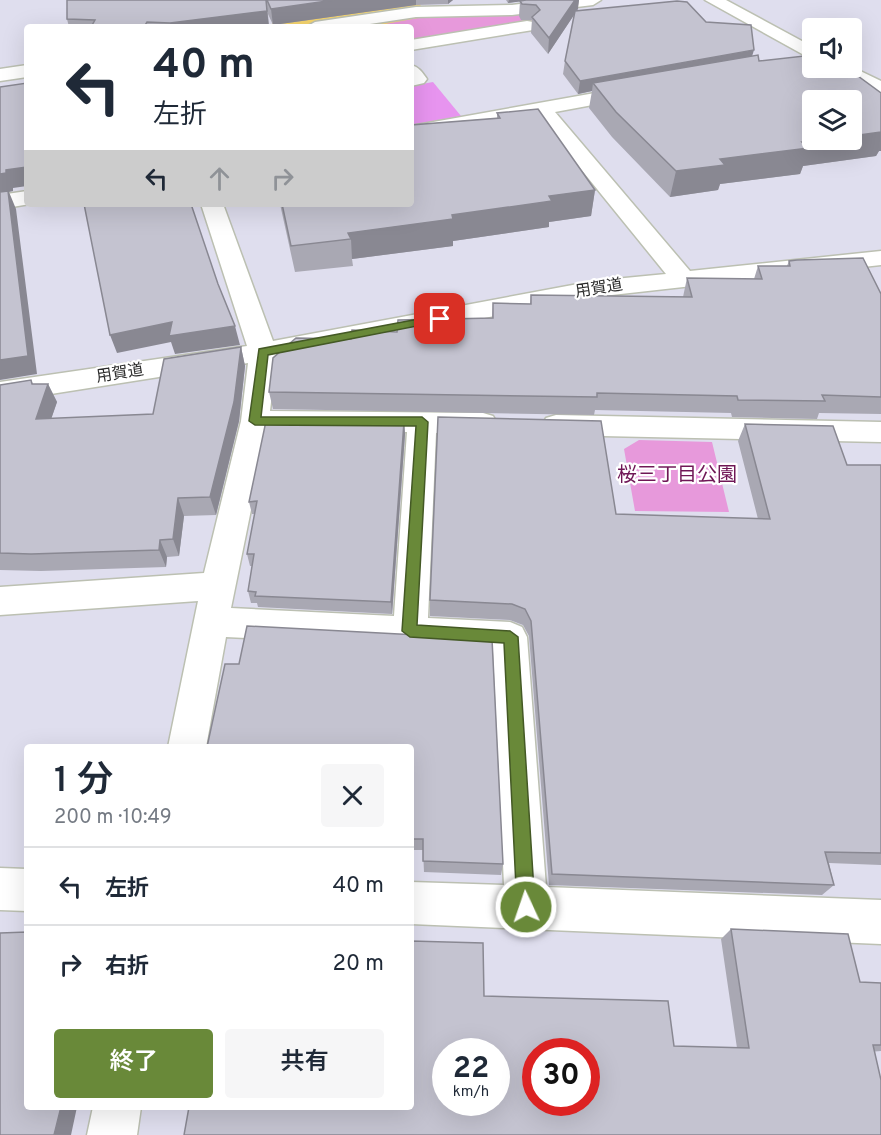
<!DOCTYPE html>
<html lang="ja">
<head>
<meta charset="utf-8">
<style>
	:root { --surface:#fff; --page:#f6f6f7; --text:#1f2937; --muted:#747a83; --line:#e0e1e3; --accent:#698939 }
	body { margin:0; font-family:Overpass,"Noto Sans JP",sans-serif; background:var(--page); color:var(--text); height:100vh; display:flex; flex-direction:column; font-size:22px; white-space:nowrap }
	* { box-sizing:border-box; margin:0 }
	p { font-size:20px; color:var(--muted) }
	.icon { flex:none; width:33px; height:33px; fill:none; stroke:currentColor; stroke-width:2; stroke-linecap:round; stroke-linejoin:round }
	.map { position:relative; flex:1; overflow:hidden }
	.drawer { position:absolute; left:24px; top:744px; width:390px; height:366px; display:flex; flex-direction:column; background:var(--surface); border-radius:6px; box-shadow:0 6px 24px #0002 }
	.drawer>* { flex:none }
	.hud { position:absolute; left:24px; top:24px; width:390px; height:183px; border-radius:6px; box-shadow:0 6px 24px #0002; background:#fff; color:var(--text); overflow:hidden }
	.tools { position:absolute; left:802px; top:18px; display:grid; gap:12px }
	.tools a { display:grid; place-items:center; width:60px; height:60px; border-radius:6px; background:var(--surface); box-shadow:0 6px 24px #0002; font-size:30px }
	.speed { position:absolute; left:432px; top:1038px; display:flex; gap:12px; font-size:30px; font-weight:700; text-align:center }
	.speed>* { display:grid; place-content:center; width:78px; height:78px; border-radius:50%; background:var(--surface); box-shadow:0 6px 24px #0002; line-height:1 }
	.speed small { font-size:15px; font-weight:400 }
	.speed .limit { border:9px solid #d22; background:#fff; color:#111 }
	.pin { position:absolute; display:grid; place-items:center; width:51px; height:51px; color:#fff; margin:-26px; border-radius:12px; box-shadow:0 3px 9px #0006 }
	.me { position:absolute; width:66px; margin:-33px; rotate:357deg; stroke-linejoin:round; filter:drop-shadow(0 0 4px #0008) }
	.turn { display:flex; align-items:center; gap:21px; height:126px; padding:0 30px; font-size:27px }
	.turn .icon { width:78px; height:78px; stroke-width:2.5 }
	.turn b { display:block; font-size:42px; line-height:51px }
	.lanes { display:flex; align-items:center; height:57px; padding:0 30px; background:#0003; justify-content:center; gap:30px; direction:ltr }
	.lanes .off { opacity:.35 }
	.round { display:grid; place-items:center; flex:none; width:63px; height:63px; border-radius:6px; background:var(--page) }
	.summary { display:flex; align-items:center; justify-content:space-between; height:102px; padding:0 30px }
	h1 { font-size:36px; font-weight:600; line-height:45px }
	.cta { display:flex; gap:12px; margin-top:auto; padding:12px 30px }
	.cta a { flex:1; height:69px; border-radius:6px; background:var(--accent); color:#fff; font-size:24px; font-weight:600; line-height:69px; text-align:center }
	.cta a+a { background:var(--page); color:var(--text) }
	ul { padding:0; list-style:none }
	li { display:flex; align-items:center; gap:18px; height:78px; padding:0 30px; border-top:2px solid var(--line) }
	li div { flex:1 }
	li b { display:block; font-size:22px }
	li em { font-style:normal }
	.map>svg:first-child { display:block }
</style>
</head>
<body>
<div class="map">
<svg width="881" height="1135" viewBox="0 0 881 1135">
	<rect width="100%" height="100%" fill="#dfdeee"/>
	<path fill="#e799db" d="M 515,13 L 541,20 L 411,42 L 411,27 L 337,27 L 414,15 Z
		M 639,440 L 712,442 L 729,512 L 635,511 L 624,449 Z"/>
	<path fill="#e794ef" d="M 433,82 L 461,116 L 411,125 L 411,86 Z"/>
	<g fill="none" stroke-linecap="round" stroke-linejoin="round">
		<path fill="#f5d46d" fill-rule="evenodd" d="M 392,0 L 418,2 L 424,10 L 418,18 L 369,27 L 270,27 L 276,18 L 290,15 Z"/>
		<g stroke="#bcc0b2" stroke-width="3">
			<path id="minor" d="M 551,0 L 601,0 L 593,5 L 512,15 L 416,17 L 350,27 L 306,27 L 315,22 L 416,7 L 512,5 Z
				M 705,0 L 726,0 L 813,47 L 813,60 Z
				M 527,21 L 533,22 L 536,26 L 533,30 L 411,50 L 411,40 Z
				M 27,65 L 27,77 L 0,81 L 0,69 Z
				M 411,65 C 419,67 422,72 427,79 L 424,83 L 411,86 Z
				M 852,67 L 881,81 L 881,95 L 832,72 L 830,68 Z
				M 634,86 L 644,92 L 641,96 L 555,112 L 690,271 L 881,251 L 881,265 L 594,297 L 276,358 L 270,411 L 483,413 L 493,416 L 497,423 L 493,430 L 483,433 L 436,433 L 428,618 L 510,622 L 522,627 L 527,637 L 546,887 L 881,900 L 881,944 L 411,924 L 411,882 L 504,885 L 493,651 L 226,637 L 206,747 L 168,747 L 198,601 L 0,615 L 0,587 L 204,573 L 241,421 L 248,363 L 0,402 L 0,382 L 247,346 L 201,204 L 223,204 L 273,341 L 594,281 L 666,274 L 537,115 L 411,138 L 411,126 ZM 267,431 L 407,432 L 394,616 L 231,608 Z
				M 27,191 L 27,204 L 30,204 L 0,209 L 0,195 Z
				M 556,415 L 881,422 L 881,442 L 556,435 L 546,432 L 542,425 L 546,418 Z
				M 0,868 L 27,869 L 27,911 L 0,910 Z
				M 93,1107 L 141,1107 L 137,1135 L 87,1135 Z"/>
		</g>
		<use href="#minor" fill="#fff" fill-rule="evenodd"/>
	</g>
	<path fill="#a9a8b3" d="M 67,0 L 453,0 L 448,4 L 416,5 L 273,25 L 268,14 L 269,27 L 69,27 L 67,19 Z
		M 506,0 L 579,0 L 577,11 L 706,22 L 759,61 L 881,93 L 881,151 L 879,151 L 876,156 L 803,166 L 800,174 L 720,184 L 718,190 L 670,197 L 612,137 L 589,108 L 592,91 L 578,94 L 563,74 L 565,61 L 574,15 L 548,54 L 531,33 L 532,20 L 521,20 L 519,16 L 520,1 L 508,3 Z
		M 497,113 L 595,190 L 591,216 L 549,222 L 549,227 L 453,241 L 453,246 L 352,259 L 353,266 L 295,272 L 280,204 L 411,204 L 411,125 L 497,118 Z
		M 789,261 L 881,294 L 881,414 L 819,413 L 817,419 L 732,417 L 731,413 L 595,410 L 594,415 L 273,409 L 269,392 L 351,339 L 492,318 L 493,303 L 530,304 L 531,295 L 683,297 L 687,278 L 754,279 L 758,266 L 787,266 Z
		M 241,347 L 245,366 L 239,421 L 216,515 L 184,516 L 179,556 L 167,557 L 166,567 L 41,571 L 0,570 L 0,385 L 31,380 L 33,384 L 48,384 L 57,402 L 51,419 L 153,414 Z
		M 404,422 L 405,434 L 392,614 L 258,607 L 257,603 L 251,603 L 248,591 L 252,566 L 250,566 L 247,554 L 255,514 L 252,514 L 249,502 Z
		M 745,424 L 847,465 L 881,465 L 881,865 L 829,863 L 834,885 L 822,895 L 549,885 L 529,636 L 523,625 L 510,620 L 430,616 L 430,600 L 616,514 L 758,519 L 738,441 Z
		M 411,747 L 503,864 L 501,875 L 424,872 L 423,850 L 411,850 Z
		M 731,929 L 860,982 L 881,983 L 881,1051 L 189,1107 L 484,996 L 674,1046 L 737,1048 L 721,939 Z"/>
	<path fill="#898892" d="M 266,0 L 269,27 L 171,27 L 170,23 Z
		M 334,0 L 416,0 L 416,5 L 273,25 L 271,9 Z
		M 448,0 L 453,0 L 448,4 Z
		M 509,0 L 532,0 L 508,3 Z
		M 575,0 L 579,0 L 578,9 L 548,54 L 549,38 Z
		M 754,50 L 750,63 L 593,83 L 592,91 L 578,94 L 580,81 Z
		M 881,130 L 881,151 L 879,151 L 876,156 L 803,166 L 800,174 L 720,184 L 718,190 L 670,197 L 676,171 L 720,159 L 802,142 L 822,140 L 852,140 L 852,136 Z
		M 27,167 L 27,186 L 13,188 L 13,191 L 9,192 L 16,209 L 37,374 L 0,380 L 0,174 L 6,170 Z
		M 595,190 L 591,216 L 549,222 L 549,227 L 453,241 L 453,246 L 352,259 L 351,239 L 348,233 L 452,215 L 549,196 Z
		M 172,322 L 235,326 L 240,345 L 175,354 L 171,342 L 117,353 L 110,335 Z
		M 241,347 L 245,366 L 239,421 L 216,515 L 210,497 Z
		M 48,384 L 57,402 L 45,437 L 36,419 Z
		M 404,422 L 405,434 L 392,614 L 391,602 Z
		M 178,498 L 184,516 L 179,556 L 173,539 Z
		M 160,540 L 167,557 L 166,567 L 159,550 Z
		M 61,1107 L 77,1107 L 71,1135 L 54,1135 Z"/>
	<path fill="#c4c3d0" stroke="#898892" stroke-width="1.5" fill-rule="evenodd" d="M 67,0 L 266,0 L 267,11 L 170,23 L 147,22 L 144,27 L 91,27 L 95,20 L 67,19 Z
		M 267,0 L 334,0 L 271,9 Z
		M 526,0 L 575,0 L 549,38 L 532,17 L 540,10 L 536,5 L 522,4 L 520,1 Z
		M 677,1 L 687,2 L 706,22 L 751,25 L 754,50 L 580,81 L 565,61 L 575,11 Z
		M 758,55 L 759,61 L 813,55 L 813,68 L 847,68 L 881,93 L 881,132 L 852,136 L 852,100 L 813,100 L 813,140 L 822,140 L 802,142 L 809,148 L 720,159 L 725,165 L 676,171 L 616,112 L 593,83 Z
		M 27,83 L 27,167 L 6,170 L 6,173 L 0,174 L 0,87 Z
		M 538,109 L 595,190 L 549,196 L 552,201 L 452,215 L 453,219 L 348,233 L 351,239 L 291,246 L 282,204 L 411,204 L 411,131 L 412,131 L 411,125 L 500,118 L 497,113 Z
		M 8,191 L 28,356 L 0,360 L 0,192 Z
		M 84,204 L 191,204 L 218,284 L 235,326 L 169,336 L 172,322 L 110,335 Z
		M 863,258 L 881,294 L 881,397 L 822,395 L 825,401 L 738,400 L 737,396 L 597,393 L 597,397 L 269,392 L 273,358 L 296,338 L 351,339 L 352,330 L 397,332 L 398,320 L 493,318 L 493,303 L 531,304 L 531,295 L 692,297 L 687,278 L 762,279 L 758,266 L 790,266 L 789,261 L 797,260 Z
		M 241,347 L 234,402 L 210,497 L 178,498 L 173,539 L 160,540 L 159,550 L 31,554 L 0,553 L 0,385 L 31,380 L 32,384 L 48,384 L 36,419 L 153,414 L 164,359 Z
		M 438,417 L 601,421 L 616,514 L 770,519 L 745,424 L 833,426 L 847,465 L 881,465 L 881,853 L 825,852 L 834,885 L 552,874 L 531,621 L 525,609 L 512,604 L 430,600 Z
		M 266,421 L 404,422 L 391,602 L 255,596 L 256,592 L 248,591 L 254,554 L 247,554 L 257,501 L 249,502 Z
		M 247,626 L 492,639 L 503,864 L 423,861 L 423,839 L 411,839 L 411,747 L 207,747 L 225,664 L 239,664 Z
		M 731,929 L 848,934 L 860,982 L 881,983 L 881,1045 L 873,1045 L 881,1080 L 881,1135 L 184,1135 L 189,1107 L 411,1107 L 411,941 L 483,943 L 484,996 L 668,1001 L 674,1046 L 749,1048 ZM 446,1052 L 496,1052 L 496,1102 L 446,1102 ZM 536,1052 L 586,1052 L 586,1102 L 536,1102 Z
		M 27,932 L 27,1107 L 61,1107 L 54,1135 L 0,1135 L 0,933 Z"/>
	<path fill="#698939" stroke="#445925" stroke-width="1.5" d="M 440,315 L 443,316 L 443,321 L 268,355 L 261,417 L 422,417 L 428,422 L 417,625 L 510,631 L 518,637 L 535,907 L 532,914 L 526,916 L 520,914 L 517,907 L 504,643 L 410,637 L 402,631 L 416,426 L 255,425 L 249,421 L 259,349 Z"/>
	<g text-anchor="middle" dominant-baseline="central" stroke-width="4.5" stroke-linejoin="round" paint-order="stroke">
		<g font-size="16" fill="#2c2c2c" stroke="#fff">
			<text transform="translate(599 289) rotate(-9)">用賀道</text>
			<text transform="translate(120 374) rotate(-9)">用賀道</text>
		</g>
		<g font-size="20" fill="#6f1756" stroke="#fff">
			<text x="677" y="476">桜三丁目公園</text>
		</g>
	</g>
</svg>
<div class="tools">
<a><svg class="icon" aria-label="sound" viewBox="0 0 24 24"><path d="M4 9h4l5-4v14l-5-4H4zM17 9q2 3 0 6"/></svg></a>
<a><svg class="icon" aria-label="layers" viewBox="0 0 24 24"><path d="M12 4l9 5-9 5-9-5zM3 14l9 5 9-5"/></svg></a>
</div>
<div class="speed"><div>22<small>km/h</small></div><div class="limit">30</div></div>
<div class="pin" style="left:440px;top:319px;background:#d93025"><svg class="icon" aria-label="arrive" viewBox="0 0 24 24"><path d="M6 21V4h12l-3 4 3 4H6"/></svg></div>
<svg class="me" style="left:526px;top:907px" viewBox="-20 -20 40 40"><circle r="17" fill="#698939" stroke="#fff" stroke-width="3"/><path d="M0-11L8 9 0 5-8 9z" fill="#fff"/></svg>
<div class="hud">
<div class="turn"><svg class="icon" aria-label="left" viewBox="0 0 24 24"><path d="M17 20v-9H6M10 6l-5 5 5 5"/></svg><div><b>40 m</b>左折</div></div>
<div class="lanes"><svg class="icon" aria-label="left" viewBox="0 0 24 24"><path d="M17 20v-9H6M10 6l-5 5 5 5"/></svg><svg class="icon off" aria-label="ahead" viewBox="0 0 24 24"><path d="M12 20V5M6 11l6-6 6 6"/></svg><svg class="icon off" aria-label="right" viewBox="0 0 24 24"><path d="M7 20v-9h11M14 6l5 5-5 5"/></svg></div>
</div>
<section class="drawer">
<div class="summary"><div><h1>1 分</h1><p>200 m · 10:49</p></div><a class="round"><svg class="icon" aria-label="close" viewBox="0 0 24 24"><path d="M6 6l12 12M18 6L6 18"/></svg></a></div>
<ul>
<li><svg class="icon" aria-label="left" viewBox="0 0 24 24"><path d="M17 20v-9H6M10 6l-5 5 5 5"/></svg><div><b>左折</b></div><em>40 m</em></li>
<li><svg class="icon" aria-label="right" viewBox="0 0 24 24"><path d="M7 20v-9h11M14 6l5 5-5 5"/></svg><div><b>右折</b></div><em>20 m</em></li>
</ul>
<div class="cta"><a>終了</a><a>共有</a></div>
</section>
</div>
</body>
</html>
